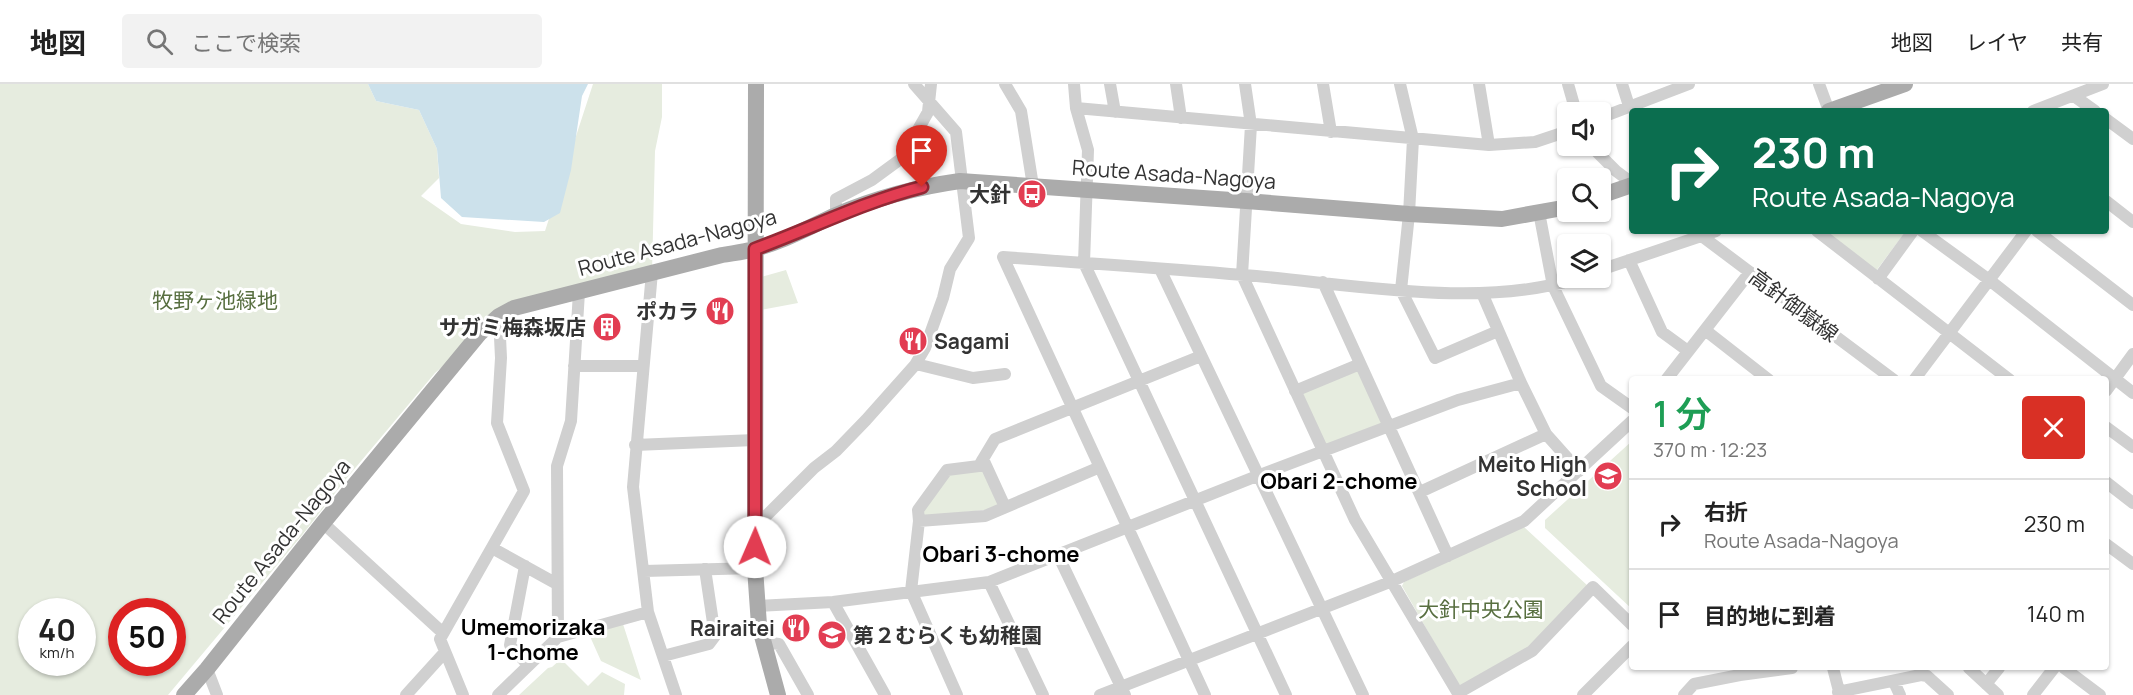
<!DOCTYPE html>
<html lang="ja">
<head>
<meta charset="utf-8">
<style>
	:root { --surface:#fff; --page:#f2f2f2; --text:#222; --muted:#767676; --line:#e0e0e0 }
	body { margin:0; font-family:Manrope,"Noto Sans JP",sans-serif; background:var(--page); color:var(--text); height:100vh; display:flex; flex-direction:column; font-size:22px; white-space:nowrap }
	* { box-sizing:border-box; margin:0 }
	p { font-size:20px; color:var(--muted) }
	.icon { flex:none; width:33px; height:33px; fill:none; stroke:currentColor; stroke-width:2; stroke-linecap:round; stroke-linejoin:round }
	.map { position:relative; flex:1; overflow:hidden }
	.side { position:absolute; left:1629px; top:292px; width:480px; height:294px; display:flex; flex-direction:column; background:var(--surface); border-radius:6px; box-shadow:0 2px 4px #0004 }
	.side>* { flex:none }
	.hud { position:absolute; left:1629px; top:24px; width:480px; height:126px; border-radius:6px; box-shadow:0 2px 4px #0004; background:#0b6e4f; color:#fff; overflow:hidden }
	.tools { position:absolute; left:1557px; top:18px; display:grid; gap:12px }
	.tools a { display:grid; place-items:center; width:54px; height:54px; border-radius:6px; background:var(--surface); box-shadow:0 2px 4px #0004; font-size:30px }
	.speed { position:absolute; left:18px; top:514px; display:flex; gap:12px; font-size:30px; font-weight:700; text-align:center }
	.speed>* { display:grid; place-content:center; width:78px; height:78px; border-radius:50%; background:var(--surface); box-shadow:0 2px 4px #0004; line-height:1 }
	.speed small { font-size:15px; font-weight:400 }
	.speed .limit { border:9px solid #d22; background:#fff; color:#111 }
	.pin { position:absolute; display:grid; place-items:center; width:51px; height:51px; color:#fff; margin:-62px -26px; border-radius:50% 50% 50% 0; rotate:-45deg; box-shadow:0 0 6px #0007 }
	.pin .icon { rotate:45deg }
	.me { position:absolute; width:66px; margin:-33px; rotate:1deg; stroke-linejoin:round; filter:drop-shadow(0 0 4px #0008) }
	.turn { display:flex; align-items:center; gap:21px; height:126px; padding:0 24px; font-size:27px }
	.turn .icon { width:78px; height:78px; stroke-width:2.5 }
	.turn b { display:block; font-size:42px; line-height:51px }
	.round { display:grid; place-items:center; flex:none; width:63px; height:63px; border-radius:6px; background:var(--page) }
	.head { display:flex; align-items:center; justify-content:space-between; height:102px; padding:0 24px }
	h1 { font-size:36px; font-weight:600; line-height:45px; color:#1e9e55 }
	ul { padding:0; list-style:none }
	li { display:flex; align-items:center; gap:18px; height:90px; padding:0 24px; border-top:2px solid var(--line) }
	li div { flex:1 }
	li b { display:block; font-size:22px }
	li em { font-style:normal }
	header { display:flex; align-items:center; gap:36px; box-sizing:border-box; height:84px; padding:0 30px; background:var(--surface); border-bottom:2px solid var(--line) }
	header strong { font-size:28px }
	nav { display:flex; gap:33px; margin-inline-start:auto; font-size:21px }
	.search { width:420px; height:54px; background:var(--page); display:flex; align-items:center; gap:15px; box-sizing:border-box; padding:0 21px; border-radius:6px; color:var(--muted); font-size:22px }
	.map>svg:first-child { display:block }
</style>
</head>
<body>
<header>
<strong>地図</strong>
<div class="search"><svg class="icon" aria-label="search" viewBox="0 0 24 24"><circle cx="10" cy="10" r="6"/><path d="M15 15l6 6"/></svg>ここで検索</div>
<nav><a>地図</a><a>レイヤ</a><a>共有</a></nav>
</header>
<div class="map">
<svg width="2133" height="611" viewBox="0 0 2133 611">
	<rect width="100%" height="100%" fill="#fff"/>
	<path fill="#e6ecdf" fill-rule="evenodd" d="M 0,0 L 368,0 L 376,17 L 419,26 L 437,65 L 439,94 L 421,112 L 461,140 L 515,148 L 545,147 L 593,0 L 662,0 L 662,33 L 655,67 L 652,188 L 498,232 L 435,289 L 346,395 L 303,450 L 168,611 L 0,611 ZM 32,528 L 82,528 L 82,579 L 32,579 ZM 122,528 L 172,528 L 172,579 L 122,579 Z
		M 1824,147 L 1906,147 L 1876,187 Z
		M 786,186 L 798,219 L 761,226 L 758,194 Z
		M 1358,284 L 1382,340 L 1326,363 L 1302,308 Z
		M 1632,357 L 1632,525 L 1545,444 L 1545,436 Z
		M 984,385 L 1000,420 L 985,426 L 925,432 L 923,427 L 949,389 Z
		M 1523,442 L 1588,502 L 1530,563 L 1465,603 L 1458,600 L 1402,502 L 1404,498 Z
		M 623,540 L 641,596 L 601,577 L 588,548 Z
		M 561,575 L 588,602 L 602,588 L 625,600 L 624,611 L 519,611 L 548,584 L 552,583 Z"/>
	<path fill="#cce1eb" d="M 368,0 L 588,0 L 582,12 L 571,86 L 560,129 L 544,138 L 462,133 L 441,114 L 437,65 L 419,26 L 376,17 Z"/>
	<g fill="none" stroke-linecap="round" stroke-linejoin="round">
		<path stroke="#d0d0d0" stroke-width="12" d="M 1005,0 L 1021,27 L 1033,102
			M 1074,0 L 1076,24 L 1088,66 L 1084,179 L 1286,611
			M 1110,0 L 1115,28
			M 1176,0 L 1181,34
			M 1245,0 L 1251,41 L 1242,191 L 1355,436 L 1459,611
			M 1323,0 L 1331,48
			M 1400,0 L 1413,55 L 1409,130 L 1401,206 L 1435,274 L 1498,247
			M 1479,0 L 1489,61
			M 1568,0 L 1576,28
			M 1622,0 L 1629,22
			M 1819,0 L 1829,27
			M 2074,12 L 2095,27
			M 1076,24 L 1489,61 L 1535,58 L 1568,47
			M 2033,27 L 2103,0
			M 1600,34 L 1689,0
			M 2106,35 L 2133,55
			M 1591,62 L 1616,87 L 1632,99
			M 2106,117 L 2133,138
			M 1539,128 L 1553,202 L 1601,302 L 1632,324
			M 836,131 L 836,115 L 872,96 L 902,74 L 928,28 L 931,0
			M 1695,147 L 1894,296
			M 1817,147 L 2010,296
			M 1922,147 L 1988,195 L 2133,309
			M 2037,147 L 2133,221
			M 1629,176 L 1662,248 L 1688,267
			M 1160,185 L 1363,611
			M 1600,186 L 1716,147
			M 652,188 L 633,403 L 648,528 L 676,611
			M 1878,195 L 1913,147
			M 1323,198 L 1448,472
			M 1482,209 L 1521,299 L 1546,350 L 1579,387
			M 1705,246 L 1769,296
			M 916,280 L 973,294 L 1005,290
			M 574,282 L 642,282
			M 1666,296 L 1750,188
			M 1914,296 L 2026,147
			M 1295,307 L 1360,280
			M 2106,307 L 2133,270
			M 2106,343 L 2133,363
			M 635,361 L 755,356
			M 2106,398 L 2133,419
			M 1420,408 L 1546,350
			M 1005,423 L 983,375 L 995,355 L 1201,272
			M 919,437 L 918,426 L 947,386 L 979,382 L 983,375
			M 323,439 L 443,549
			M 755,443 L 814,384 L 836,367 L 866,336 L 915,281 L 925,264 L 943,214 L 950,185 L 969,154 L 956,48 L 914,0
			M 2106,460 L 2133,480
			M 492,464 L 557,500
			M 1058,471 L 1125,611
			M 525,482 L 510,561 L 528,581
			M 644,487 L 755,484
			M 989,498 L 1043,611
			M 833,518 L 885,611
			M 758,522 L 833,518 L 989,498 L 1257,392 L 1458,316 L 1521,299
			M 558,553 L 648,528
			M 763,558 L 779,560 L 808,611
			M 663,572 L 709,560 L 715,552 L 705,485
			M 1833,584 L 1840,611
			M 1969,584 L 1998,611
			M 2064,584 L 2100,611
			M 207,585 L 217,611
			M 1894,598 L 1900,611
			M 1986,600 L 1999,584
			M 1838,608 L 1921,591 L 1927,592 L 1948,611
			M 1458,609 L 1532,567 L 1593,503 L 1632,541
			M 406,611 L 445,568
			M 463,611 L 440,555 L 524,407 L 497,339 L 501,274 L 499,232
			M 498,611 L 558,553 L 557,382 L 571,337 L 579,208
			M 957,611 L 911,507 L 919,437 L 985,432 L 1100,383
			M 1100,611 L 1390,498 L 1524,437 L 1632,337
			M 1205,611 L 1003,173 C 1083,179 1163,184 1244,191 C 1346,199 1480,226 1578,194
			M 1583,611 L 1632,562
			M 1684,611 L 1694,600 L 1740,591 L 1792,584
			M 2033,611 L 2054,584"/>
		<path stroke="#ababab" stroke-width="16" d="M 756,0 L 755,484 L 759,541 L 778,611
			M 1829,27 L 1905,0
			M 1600,112 L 1632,101
			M 184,611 L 207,585 L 323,439 L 480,249 L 499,232 L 514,224 L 722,171 C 733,169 744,168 754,165 C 783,158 809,143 836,131 C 876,114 917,103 960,97 L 1246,117 L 1409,130 L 1502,135 L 1568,123"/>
	</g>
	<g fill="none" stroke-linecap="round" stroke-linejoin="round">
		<g stroke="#932835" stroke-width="15">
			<path id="route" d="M 755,463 L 755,165 C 812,144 863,118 922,103"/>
		</g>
		<use href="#route" stroke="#e23d52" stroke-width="10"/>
	</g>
	<defs>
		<g id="bus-disc" transform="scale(1.5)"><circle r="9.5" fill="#e23d52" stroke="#fff"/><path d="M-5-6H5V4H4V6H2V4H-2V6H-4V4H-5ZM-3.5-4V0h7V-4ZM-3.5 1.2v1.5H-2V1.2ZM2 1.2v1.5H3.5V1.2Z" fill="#fff"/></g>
		<g id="restaurant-disc" transform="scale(1.5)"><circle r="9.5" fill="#e23d52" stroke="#fff"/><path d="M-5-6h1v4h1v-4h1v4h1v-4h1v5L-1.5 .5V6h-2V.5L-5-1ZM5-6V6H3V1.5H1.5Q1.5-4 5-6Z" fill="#fff"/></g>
		<g id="building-disc" transform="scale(1.5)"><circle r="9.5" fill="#e23d52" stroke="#fff"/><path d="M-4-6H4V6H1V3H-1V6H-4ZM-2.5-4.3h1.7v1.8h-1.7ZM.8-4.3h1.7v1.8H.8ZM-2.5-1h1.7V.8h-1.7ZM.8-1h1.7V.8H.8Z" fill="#fff"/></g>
		<g id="school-disc" transform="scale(1.5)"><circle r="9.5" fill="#e23d52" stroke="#fff"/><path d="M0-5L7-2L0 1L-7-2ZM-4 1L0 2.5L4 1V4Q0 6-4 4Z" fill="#fff"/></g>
	</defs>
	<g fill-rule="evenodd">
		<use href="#bus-disc" x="1032" y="110"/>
		<use href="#restaurant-disc" x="720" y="227"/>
		<use href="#building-disc" x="607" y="243"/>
		<use href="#restaurant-disc" x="913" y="257"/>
		<use href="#school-disc" x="1608" y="392"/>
		<use href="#restaurant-disc" x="796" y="544"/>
		<use href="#school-disc" x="832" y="551"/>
	</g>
	<g text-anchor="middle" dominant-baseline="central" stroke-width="6" stroke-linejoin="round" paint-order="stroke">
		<g font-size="21" fill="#333" stroke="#fff">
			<text transform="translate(1174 90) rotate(4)">Route Asada-Nagoya</text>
			<text transform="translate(677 158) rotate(-15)">Route Asada-Nagoya</text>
			<text transform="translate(1794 221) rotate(37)">高針御嶽線</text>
			<text transform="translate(281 457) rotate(-51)">Route Asada-Nagoya</text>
		</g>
		<g font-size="21" font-weight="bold" fill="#333" stroke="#fff" text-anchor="end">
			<text x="1011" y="110">大針</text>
			<text x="699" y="227">ポカラ</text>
			<text x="586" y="243">サガミ梅森坂店</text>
			<text x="934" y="257" text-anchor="start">Sagami</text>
			<text x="1587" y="380">Meito High<tspan x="1587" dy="24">School</tspan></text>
			<text x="775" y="544">Rairaitei</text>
			<text x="853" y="551" text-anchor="start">第２むらくも幼稚園</text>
		</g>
		<g font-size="21" fill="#586f40" stroke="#fff">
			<text x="215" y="216">牧野ヶ池緑地</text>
			<text x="1481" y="525">大針中央公園</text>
		</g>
		<g font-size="22" font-weight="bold" fill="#000" stroke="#fff">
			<text x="1339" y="397">Obari 2-chome</text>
			<text x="1001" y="470">Obari 3-chome</text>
			<text x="533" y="543">Umemorizaka<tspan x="533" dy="25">1-chome</tspan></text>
		</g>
	</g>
</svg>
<div class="tools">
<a><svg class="icon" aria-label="sound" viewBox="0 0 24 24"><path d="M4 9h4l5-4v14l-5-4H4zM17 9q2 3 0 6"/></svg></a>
<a><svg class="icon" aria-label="search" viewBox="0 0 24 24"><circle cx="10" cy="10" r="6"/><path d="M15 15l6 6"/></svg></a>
<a><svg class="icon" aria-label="layers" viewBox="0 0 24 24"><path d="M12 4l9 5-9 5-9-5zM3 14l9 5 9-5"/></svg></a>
</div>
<div class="speed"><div>40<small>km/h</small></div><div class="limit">50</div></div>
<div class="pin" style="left:922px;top:103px;background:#d93025"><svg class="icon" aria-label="arrive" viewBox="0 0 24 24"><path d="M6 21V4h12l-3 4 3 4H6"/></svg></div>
<svg class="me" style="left:755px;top:463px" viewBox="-20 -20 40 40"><circle r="19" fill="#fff"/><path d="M0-13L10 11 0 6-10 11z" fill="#e23d52"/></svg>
<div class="hud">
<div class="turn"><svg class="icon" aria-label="right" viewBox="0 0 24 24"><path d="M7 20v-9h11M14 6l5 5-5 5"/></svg><div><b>230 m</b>Route Asada-Nagoya</div></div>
</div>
<section class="side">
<div class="head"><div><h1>1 分</h1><p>370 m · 12:23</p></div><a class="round" style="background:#d93025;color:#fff"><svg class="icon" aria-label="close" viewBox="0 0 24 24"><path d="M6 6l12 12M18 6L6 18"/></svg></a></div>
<ul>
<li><svg class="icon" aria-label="right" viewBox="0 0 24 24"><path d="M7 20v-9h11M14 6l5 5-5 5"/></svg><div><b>右折</b><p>Route Asada-Nagoya</p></div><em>230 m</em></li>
<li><svg class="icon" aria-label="arrive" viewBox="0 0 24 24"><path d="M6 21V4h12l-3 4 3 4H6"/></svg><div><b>目的地に到着</b></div><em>140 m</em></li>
</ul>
</section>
</div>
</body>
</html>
